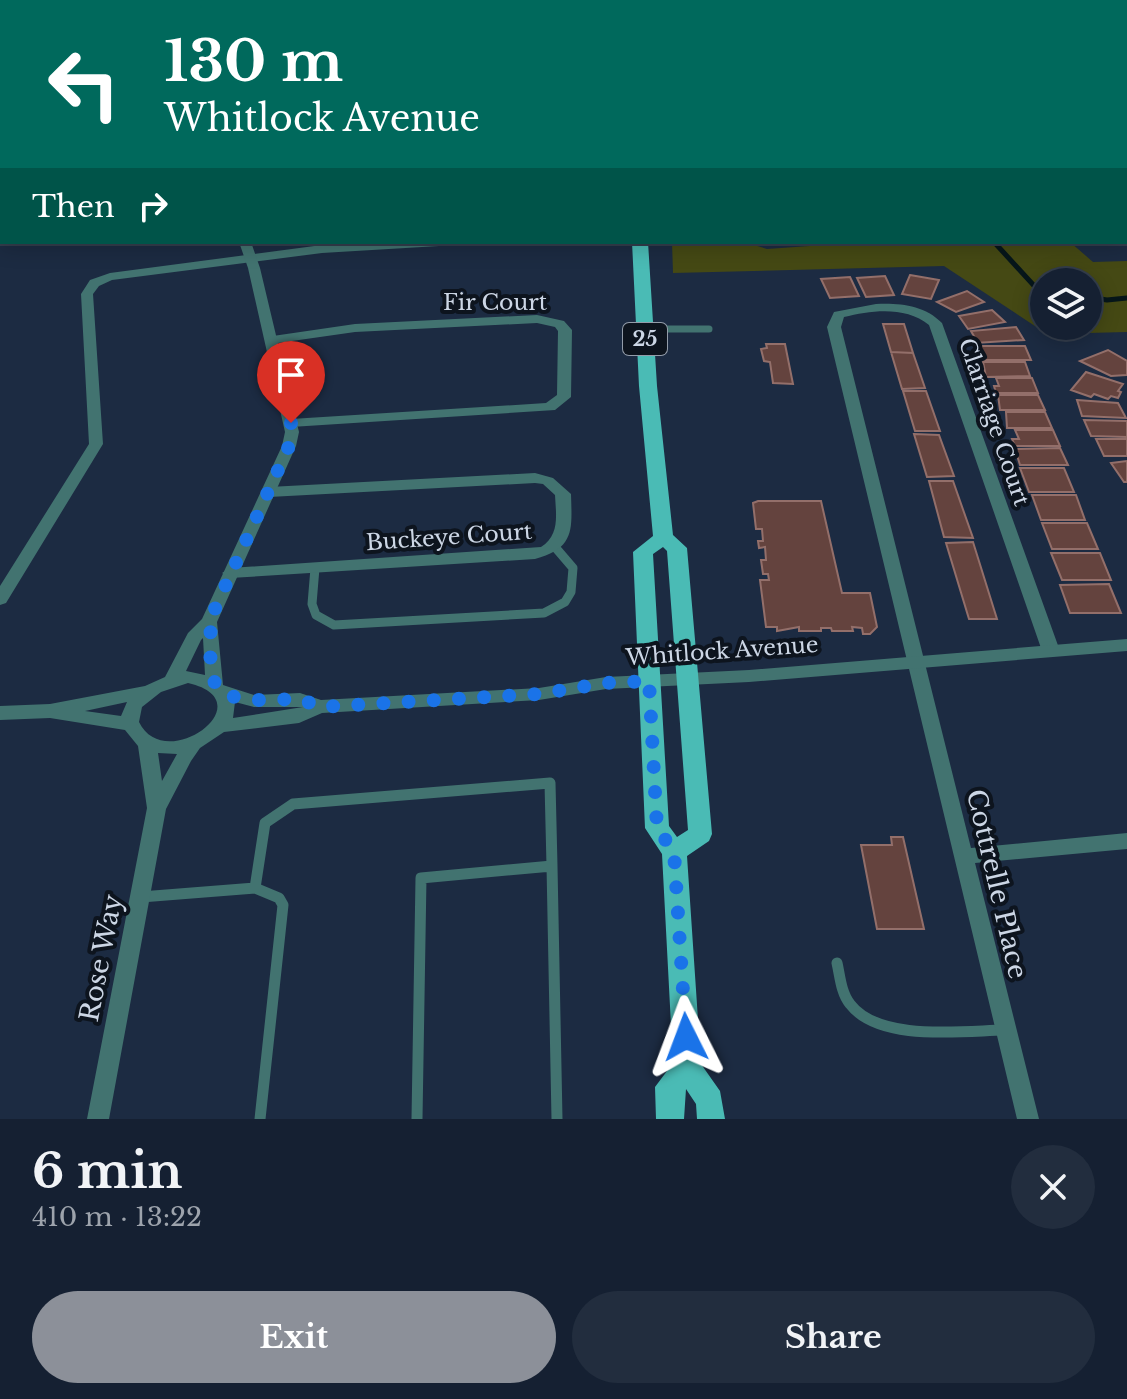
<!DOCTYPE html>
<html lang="en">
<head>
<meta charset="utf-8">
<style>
	:root { --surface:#152032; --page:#222d3e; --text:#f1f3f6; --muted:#9da3ac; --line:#343e4d; --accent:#8c9099 }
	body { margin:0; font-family:"Libre Baskerville",serif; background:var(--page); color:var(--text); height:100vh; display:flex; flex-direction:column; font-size:30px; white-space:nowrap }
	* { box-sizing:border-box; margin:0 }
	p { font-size:26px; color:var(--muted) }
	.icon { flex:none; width:44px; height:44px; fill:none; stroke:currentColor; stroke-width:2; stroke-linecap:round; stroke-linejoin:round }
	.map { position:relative; height:1119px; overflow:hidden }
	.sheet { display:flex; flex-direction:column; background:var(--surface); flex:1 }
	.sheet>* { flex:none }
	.top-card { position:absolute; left:0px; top:0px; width:1128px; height:244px; box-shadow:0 4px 20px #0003,0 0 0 2px var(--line); background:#00695c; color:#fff; overflow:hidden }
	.tools { position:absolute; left:1030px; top:268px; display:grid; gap:16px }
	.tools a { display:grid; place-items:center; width:72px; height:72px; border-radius:50%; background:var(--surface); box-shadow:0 4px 20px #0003,0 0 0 2px var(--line); font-size:40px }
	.pin { position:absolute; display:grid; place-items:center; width:68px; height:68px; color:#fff; margin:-82px -34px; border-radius:50% 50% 50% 0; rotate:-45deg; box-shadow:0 0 8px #0007 }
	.pin .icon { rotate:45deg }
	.me { position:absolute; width:88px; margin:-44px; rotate:357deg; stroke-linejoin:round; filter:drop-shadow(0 0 6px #0008) }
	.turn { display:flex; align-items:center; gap:28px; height:168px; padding:0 32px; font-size:36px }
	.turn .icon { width:104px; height:104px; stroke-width:2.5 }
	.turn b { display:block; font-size:56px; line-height:68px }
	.then { display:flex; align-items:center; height:76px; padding:0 32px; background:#0003; gap:16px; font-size:30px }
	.round { display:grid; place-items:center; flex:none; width:84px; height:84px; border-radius:42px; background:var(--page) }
	.headline { display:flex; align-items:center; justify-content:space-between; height:136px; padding:0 32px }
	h1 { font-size:48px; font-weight:800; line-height:60px }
	.button { display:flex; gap:16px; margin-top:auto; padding:16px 32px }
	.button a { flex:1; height:92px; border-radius:48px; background:var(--accent); color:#fff; font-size:32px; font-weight:800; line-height:92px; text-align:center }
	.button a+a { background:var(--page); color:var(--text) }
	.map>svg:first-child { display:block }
</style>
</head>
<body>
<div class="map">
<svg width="1127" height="1119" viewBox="0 0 1127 1119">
	<rect width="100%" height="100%" fill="#1c2b42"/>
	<path fill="#454914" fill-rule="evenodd" d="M 672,242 L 744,242 L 767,249 L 866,242 L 1070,242 L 1093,262 L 1127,261 L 1127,332 L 1047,334 L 944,266 L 673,273 ZM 1044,282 L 1088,282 L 1088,326 L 1044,326 Z"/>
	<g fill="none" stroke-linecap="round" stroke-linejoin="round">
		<path stroke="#06161a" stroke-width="5" d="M 994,242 L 1038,290 L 1044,291
			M 1088,297 L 1107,300 L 1127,298"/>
	</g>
	<path fill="#64433e" stroke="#936f6a" stroke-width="2" d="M 910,275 L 939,280 L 931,299 L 902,294 Z
		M 885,276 L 894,295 L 866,297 L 857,278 Z
		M 850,277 L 859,296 L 830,298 L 821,279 Z
		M 967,291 L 984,302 L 956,312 L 937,302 Z
		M 992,310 L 1005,322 L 968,329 L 959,316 Z
		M 883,324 L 904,324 L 913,353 L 891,352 Z
		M 1016,327 L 1024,340 L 975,343 L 972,338 L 975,338 L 971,331 Z
		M 766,344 L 785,344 L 793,384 L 773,383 L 770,362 L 764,361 L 761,349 L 767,348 Z
		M 980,346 L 1025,346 L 1031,360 L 981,360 Z
		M 1108,350 L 1127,361 L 1127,375 L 1111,376 L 1080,361 Z
		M 891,352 L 913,353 L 925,388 L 902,389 Z
		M 983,362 L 1025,362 L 1030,376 L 986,377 Z
		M 1086,372 L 1123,384 L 1118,391 L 1121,392 L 1118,398 L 1111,396 L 1108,399 L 1094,394 L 1091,397 L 1071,390 Z
		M 996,378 L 1032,378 L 1038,393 L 996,393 L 994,386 L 999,386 Z
		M 903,391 L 926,391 L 940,431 L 915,431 Z
		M 998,395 L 1038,395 L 1045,410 L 1000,410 Z
		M 1077,400 L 1118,403 L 1126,418 L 1082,416 Z
		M 1006,412 L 1045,412 L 1052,428 L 1007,428 Z
		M 1084,420 L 1127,421 L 1127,437 L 1091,436 Z
		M 1015,430 L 1053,430 L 1060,446 L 1015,446 L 1012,439 L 1019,439 Z
		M 914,434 L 939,435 L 954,476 L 927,477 Z
		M 1096,439 L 1127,439 L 1127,456 L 1104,456 Z
		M 1060,448 L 1068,465 L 1020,465 L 1015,449 Z
		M 1127,461 L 1127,482 L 1124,482 L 1111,463 Z
		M 1020,468 L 1064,468 L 1074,492 L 1029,492 Z
		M 929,481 L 953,481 L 973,538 L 944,537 Z
		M 1032,495 L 1076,495 L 1085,520 L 1041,520 Z
		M 758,501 L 821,501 L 842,593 L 870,593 L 877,627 L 870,634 L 863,634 L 862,628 L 852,627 L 853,631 L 832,631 L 831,628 L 821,628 L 821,631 L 799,631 L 799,627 L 777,631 L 777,627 L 766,627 L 760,580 L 769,580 L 768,574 L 763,574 L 761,560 L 766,560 L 765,547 L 759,548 L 758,541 L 763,541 L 762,529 L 756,529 L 753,503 Z
		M 1042,523 L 1087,523 L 1098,549 L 1052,549 Z
		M 973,542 L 997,619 L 969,619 L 946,543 Z
		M 1051,553 L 1100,553 L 1111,580 L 1062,580 Z
		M 1109,584 L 1121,613 L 1070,613 L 1060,585 Z
		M 891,837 L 903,837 L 924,929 L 877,929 L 861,845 L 892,845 Z"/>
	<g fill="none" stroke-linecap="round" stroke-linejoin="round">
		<path stroke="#427370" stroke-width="7" d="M 645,329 L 709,329"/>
		<path stroke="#427370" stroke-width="9" d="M 315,568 L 312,604 L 316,615 L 334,625 L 544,613 L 565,602 L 571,592 L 573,568 L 555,547"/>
		<path stroke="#427370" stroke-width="11" d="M 255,888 L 265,823 L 293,804 L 550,783 L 552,866
			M 141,897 L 255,888 L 279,898 L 283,905 L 260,1119
			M 837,963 C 840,976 841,993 850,1004 C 879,1042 961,1031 1004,1030
			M 417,1119 L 421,878 L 552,866 L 557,1119"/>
		<path fill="#427370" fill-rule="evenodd" d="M 3,0 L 37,0 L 2,3 Z
			M 208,0 L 236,0 L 238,2 L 210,2 Z
			M 978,0 L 988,0 L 989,2 L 979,2 Z
			M 1126,18 L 1127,18 L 1127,24 L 1126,24 Z
			M 0,44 L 2,44 L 2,50 L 0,50 Z
			M 1126,68 L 1127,68 L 1127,74 L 1126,74 Z
			M 0,95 L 2,95 L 2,101 L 0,101 Z
			M 1126,132 L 1127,132 L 1127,138 L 1126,138 Z
			M 1126,203 L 1127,203 L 1127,210 L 1126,210 Z
			M 378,242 L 445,242 L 439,246 L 322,253 L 112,280 L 99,286 L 93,294 L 103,444 L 6,603 L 0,605 L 0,586 L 89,444 L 81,294 L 90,280 L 110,273 L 322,245 Z
			M 876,304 C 900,303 924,305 942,323 L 1060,651 L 1057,655 L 1045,655 L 1042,651 L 929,325 C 906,306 872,310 844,317 L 841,327 L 971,848 L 1127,833 L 1127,849 L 975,863 L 1039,1119 L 1017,1119 L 827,327 L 834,312 Z
			M 537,315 L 564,321 L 572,330 L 571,397 L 555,410 L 291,427 L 284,423 L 291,419 L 546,403 L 557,395 L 558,331 L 555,327 L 537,323 L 355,332 L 271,344 L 266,343 L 266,337 L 355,324 Z
			M 535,473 L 553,478 L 571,494 C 572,530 575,548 535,559 L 230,578 L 222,573 L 230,568 L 541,547 C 560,535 556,515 555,495 L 543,484 L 535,483 L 269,497 L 261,492 L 269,487 Z"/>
		<path fill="#427370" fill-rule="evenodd" d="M 230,0 L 240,0 L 228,2 Z
			M 239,242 L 251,242 L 260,268 L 299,432 L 296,446 L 217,622 L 223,685 L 226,686 L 254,695 L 300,693 L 321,700 L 539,688 L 606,677 L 749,670 L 1127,639 L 1127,651 L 749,682 L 606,689 L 539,700 L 322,713 L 299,723 L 224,732 L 200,748 L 191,761 L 166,809 L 109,1119 L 87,1119 L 147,808 L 138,746 L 125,730 L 50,718 L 0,720 L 0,706 L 50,704 L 145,686 L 165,677 L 188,633 L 202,619 L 282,446 L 285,432 L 248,268 ZM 203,638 L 205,675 L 186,671 L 201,640 ZM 188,683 C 267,701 165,776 139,722 L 142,707 L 161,692 ZM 127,702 L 121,716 L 85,711 ZM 235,702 L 254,707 L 303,707 L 233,718 ZM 158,753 L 177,754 L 162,781 Z"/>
		<path fill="#4abbb5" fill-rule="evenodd" d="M 624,0 L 636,0 L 636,2 L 624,2 Z
			M 632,242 L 648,242 L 657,386 L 673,535 L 687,548 L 712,834 L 709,841 L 687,856 L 701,1064 L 720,1091 L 725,1119 L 697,1119 L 696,1104 L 686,1089 L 684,1119 L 656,1119 L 655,1087 L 673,1063 L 662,854 L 645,828 L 633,552 L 653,536 L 639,386 ZM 663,547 L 667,551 L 688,830 L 677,837 L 669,826 L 653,554 Z"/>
	</g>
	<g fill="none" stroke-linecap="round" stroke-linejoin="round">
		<path stroke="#1a73e8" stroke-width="14" stroke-dasharray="0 25.2" d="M 291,423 L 289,446 L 209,622 C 214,641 206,665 215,683 C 225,706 276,699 296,699 C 304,700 312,704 320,707 L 539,694 L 606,683 L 649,681 L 657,828 L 674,852 L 686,1037"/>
	</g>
	<g text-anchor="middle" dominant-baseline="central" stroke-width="8" stroke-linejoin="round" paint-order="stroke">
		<rect fill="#0d141e" stroke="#939ca9" stroke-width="2" x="623" y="323" width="44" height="32" rx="6"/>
		<g font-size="20" font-weight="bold" fill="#ccd6e5">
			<text x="645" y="339">25</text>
		</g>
		<g font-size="22" fill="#ccd6e5" stroke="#0d141e">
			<text x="495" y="302">Fir Court</text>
			<text transform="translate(994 422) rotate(71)">Clarriage Court</text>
			<text transform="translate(449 537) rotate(-4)">Buckeye Court</text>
			<text transform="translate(722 651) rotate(-4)">Whitlock Avenue</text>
		</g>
		<g font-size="26" fill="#ccd6e5" stroke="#0d141e">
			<text transform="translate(997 884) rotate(77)">Cottrelle Place</text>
			<text transform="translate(101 958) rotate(-79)">Rose Way</text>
		</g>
	</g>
</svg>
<div class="tools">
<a><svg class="icon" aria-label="layers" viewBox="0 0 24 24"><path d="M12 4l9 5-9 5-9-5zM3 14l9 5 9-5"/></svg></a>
</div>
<div class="pin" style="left:291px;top:423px;background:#d93025"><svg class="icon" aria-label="arrive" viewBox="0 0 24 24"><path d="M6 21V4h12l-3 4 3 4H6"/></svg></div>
<svg class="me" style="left:686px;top:1037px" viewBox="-20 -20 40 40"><path d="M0-17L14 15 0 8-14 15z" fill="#1a73e8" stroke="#fff" stroke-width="4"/></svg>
<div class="top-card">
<div class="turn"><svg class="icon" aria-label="left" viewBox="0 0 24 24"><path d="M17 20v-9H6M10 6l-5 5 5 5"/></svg><div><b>130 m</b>Whitlock Avenue</div></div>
<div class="then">Then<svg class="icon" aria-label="right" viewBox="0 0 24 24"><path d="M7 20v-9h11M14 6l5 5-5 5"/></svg></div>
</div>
</div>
<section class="sheet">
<div class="headline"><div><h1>6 min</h1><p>410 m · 13:22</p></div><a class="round"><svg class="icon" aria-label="close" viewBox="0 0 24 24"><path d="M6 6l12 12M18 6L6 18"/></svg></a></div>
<div class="button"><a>Exit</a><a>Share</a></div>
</section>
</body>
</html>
